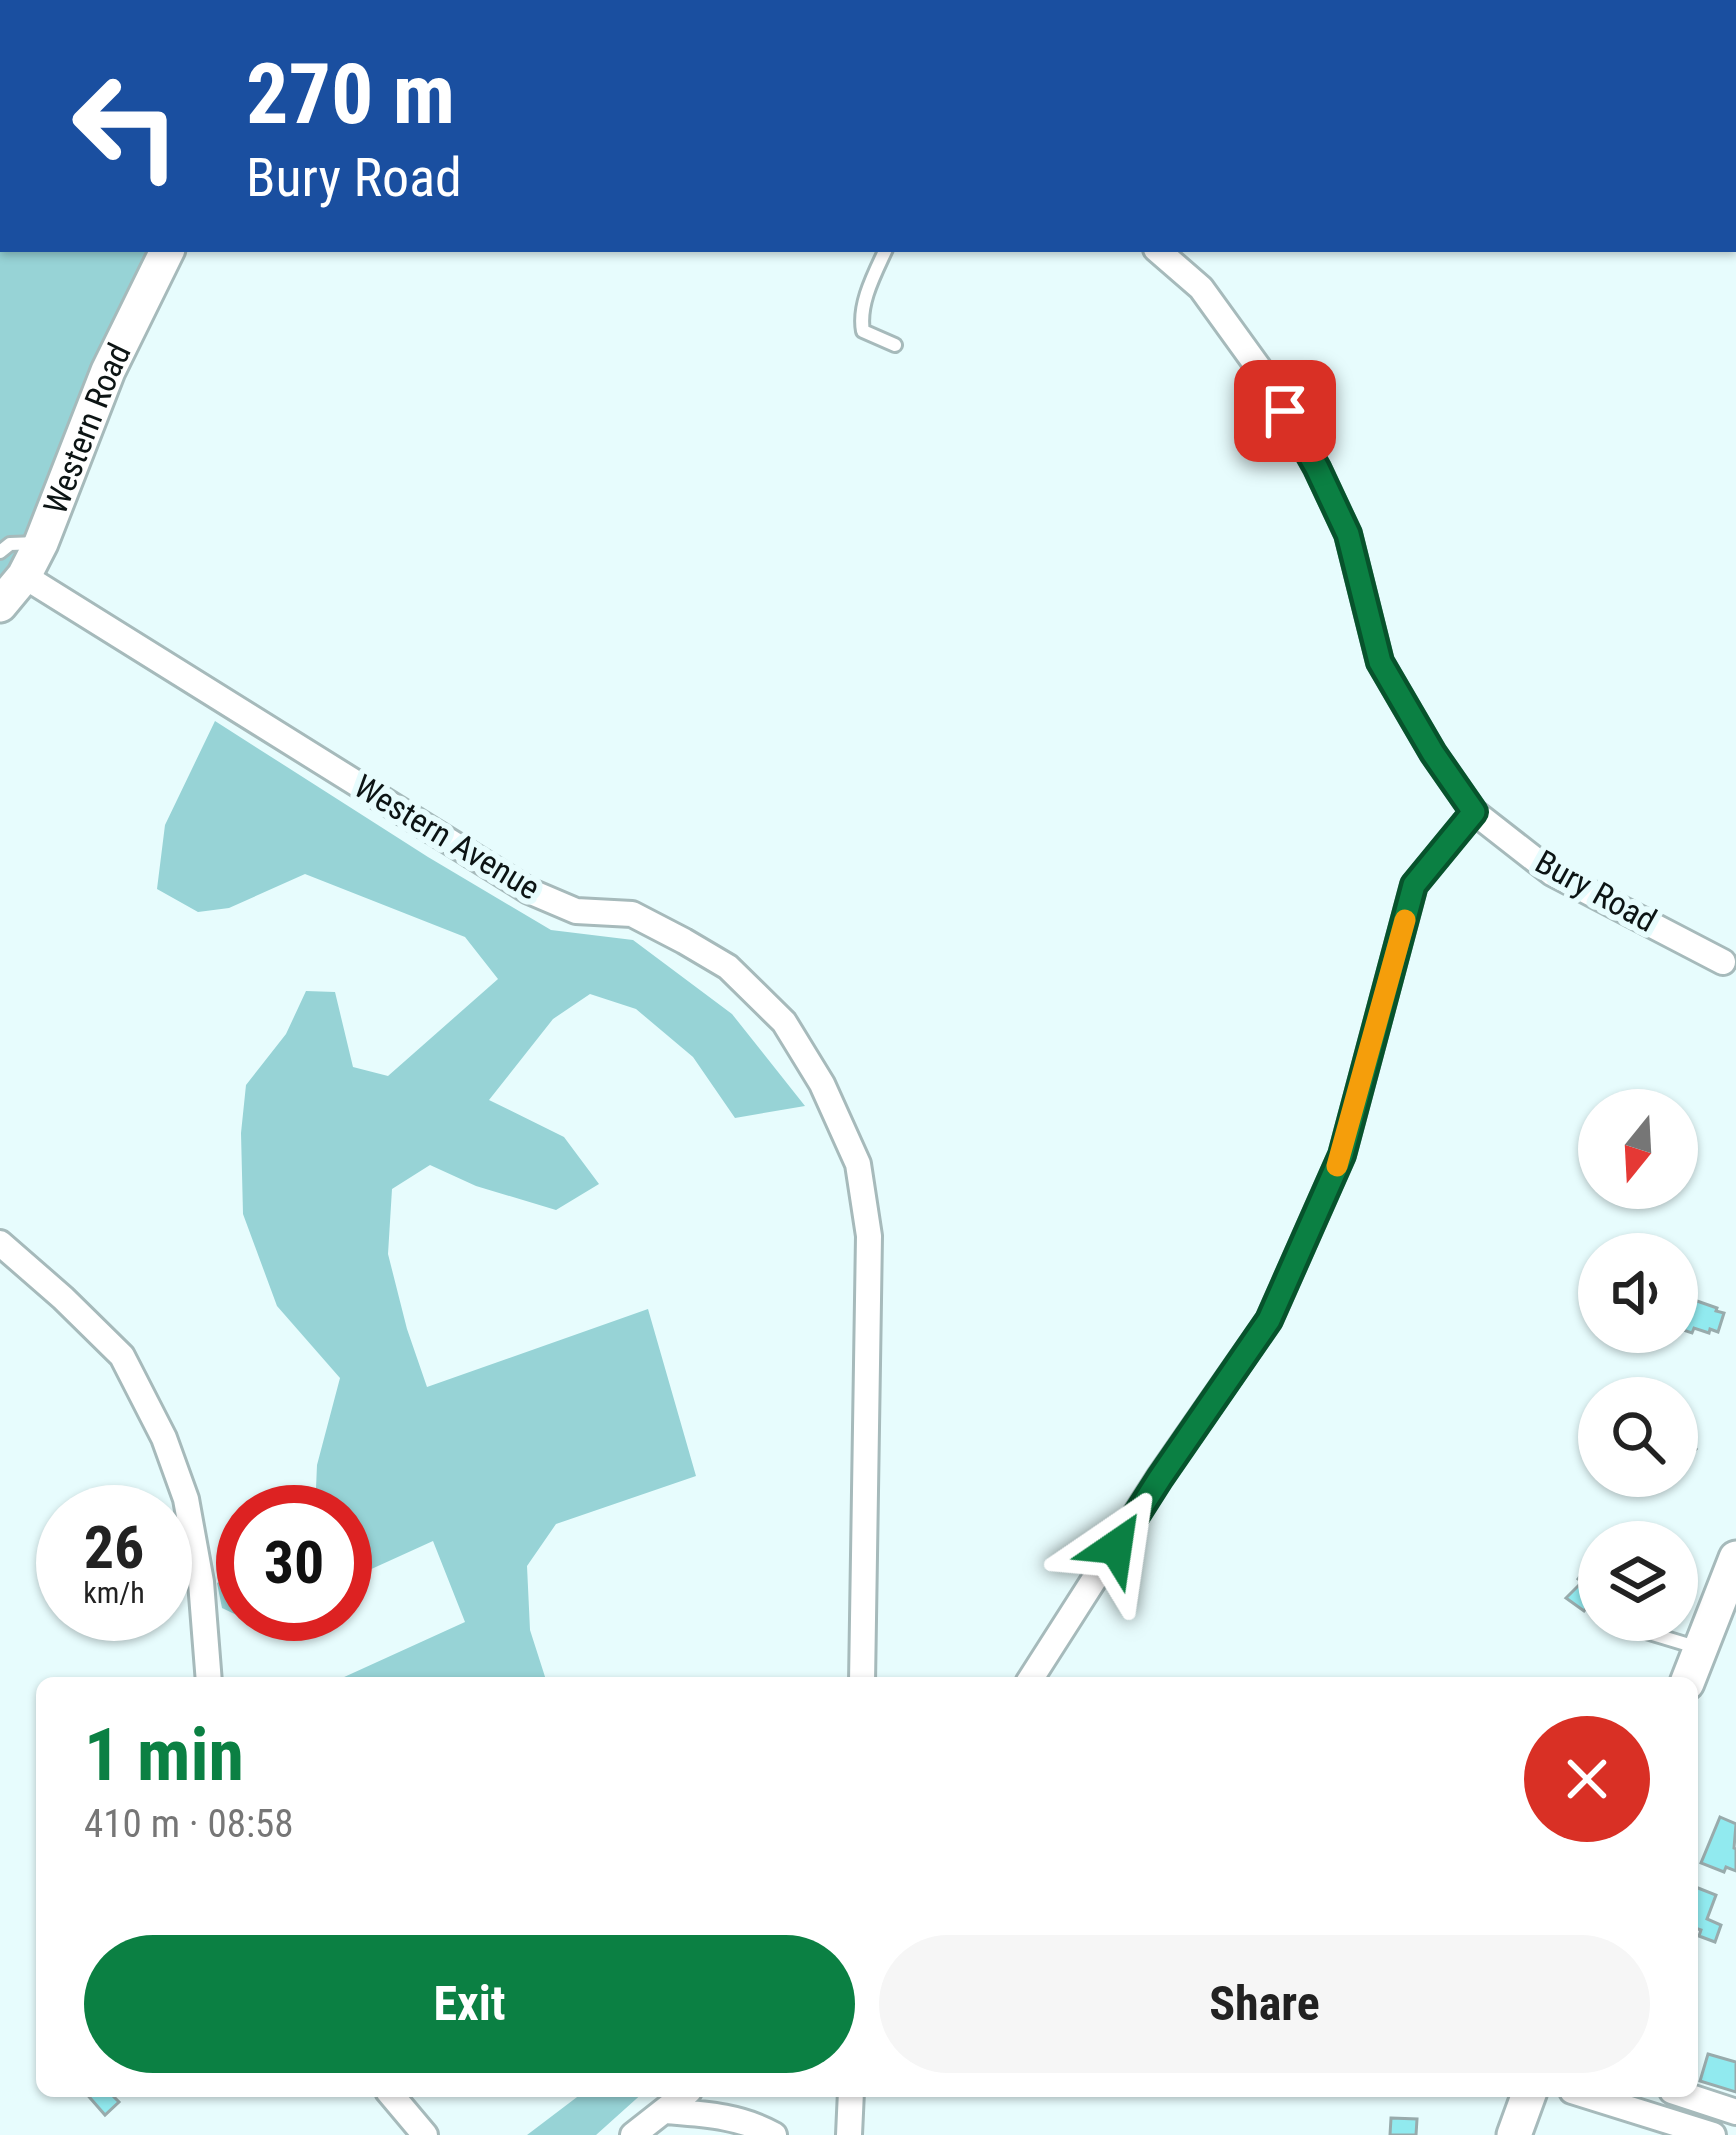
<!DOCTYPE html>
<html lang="en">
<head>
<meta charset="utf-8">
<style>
	:root { --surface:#fff; --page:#f6f6f6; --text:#222; --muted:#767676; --accent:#0b8043 }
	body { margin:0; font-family:"Roboto Condensed",sans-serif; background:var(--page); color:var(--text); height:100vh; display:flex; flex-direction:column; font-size:45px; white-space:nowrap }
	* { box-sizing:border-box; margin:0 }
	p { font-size:39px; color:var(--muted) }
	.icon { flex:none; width:66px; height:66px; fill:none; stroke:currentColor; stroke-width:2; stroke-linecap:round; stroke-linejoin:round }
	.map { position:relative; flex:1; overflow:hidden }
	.sheet { position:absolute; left:36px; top:1677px; width:1662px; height:420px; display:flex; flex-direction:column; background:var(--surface); border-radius:18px; box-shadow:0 3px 9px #0004 }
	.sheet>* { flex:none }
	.guide { position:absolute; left:0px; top:0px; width:1737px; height:252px; box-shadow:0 3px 9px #0004; background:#1a4fa0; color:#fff; overflow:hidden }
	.needle { width:78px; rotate:198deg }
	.buttons { position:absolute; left:1578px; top:1089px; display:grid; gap:24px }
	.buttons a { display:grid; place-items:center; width:120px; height:120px; border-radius:50%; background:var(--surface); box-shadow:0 3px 9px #0004; font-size:60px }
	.speed { position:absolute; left:36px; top:1485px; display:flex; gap:24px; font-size:60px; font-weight:700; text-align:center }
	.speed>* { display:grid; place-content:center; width:156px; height:156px; border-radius:50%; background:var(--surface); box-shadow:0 3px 9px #0004; line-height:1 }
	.speed small { font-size:30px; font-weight:400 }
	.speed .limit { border:18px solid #d22; background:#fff; color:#111 }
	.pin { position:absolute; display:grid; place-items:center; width:102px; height:102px; color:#fff; margin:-51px; border-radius:24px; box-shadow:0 6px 18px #0006 }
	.me { position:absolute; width:132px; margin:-66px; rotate:32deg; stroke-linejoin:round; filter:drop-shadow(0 0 9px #0008) }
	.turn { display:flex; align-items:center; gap:42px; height:252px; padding:0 48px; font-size:54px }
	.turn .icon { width:156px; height:156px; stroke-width:2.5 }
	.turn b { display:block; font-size:84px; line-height:102px }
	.round { display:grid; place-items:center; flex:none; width:126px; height:126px; border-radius:63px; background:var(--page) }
	.head { display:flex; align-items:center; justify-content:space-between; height:204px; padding:0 48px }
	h1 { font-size:72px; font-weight:700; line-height:90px; color:var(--accent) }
	.cta { display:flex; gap:24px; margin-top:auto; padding:24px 48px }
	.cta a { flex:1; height:138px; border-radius:72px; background:var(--accent); color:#fff; font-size:48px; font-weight:700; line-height:138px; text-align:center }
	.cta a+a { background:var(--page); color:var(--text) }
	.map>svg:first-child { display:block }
</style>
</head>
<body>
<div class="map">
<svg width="1736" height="2135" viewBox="0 0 1736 2135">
	<rect width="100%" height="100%" fill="#e7fcfd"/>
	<path fill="#97d3d6" d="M 0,0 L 296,0 L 292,3 L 3,3 L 3,249 L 168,249 L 0,605 Z
		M 793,0 L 1143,0 L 1146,3 L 798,3 Z
		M 215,721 L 428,857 L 551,930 L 633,940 L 732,1014 L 805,1106 L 735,1118 L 693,1057 L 636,1009 L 590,994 L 553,1019 L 489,1100 L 564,1137 L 599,1184 L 556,1210 L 476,1186 L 430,1165 L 392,1189 L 388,1254 L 407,1329 L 427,1387 L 648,1309 L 696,1476 L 556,1524 L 527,1566 L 530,1630 L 547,1683 L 331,1683 L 465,1622 L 433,1541 L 345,1581 L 345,1512 L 315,1512 L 317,1465 L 340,1378 L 277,1306 L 243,1214 L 241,1133 L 246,1085 L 286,1034 L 306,991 L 335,992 L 353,1067 L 388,1076 L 498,979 L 465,937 L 305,874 L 229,908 L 198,912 L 157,889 L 165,825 Z
		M 243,1570 L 243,1614 L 264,1614 L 247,1620 L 222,1608 L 217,1583 Z
		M 585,2091 L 645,2091 L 596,2135 L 527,2135 Z"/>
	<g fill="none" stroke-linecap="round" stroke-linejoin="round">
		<path stroke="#5bb4b9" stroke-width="6" d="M 23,3 L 24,0
			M 0,70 L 3,61"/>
	</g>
	<path fill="#91eaef" stroke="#98abac" stroke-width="3" d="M 1677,1294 L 1717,1308 L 1716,1311 L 1724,1313 L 1718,1332 L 1710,1329 L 1709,1333 L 1694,1328 L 1692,1333 L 1677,1328 Z
		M 1677,1431 L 1696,1449 L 1677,1470 Z
		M 1599,1551 L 1599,1592 L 1597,1590 L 1593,1595 L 1595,1597 L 1584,1611 L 1566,1598 L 1582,1582 L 1578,1579 Z
		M 1720,1817 L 1736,1824 L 1734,1848 L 1736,1849 L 1736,1871 L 1726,1867 L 1724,1872 L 1701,1863 Z
		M 1693,1886 L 1716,1895 L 1707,1919 L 1721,1925 L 1715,1942 L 1699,1936 L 1701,1930 L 1692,1927 Z
		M 1708,2054 L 1736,2062 L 1736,2092 L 1700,2081 Z
		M 84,2091 L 108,2091 L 119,2102 L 105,2115 Z
		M 1391,2118 L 1417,2119 L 1416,2135 L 1390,2135 Z"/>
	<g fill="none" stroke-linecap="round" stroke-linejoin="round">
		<g stroke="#a6babb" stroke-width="18">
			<path id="lane" d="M 1669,3 L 1671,0
				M 886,249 C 875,273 858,304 863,331 L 895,345
				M 0,552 L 10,544 L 38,543
				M 1616,1623 L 1699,1648"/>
		</g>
		<g stroke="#a6babb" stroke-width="30">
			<path id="street" d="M 793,0 L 797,3
				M 1145,0 L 1148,3
				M 1734,6 L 1736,6
				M 1156,249 L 1201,288 L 1266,378 L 1317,468 L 1348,534 L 1380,662 L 1433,753 L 1474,812 L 1552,873 L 1723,962
				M 24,576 L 529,891 L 576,911 L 632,914 L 684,941 L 728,967 L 784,1022 L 822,1084 L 858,1164 L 869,1236 L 862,1683
				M 0,1243 L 63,1298 L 122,1356 L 164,1438 L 186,1499 L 201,1582 L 209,1683
				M 1028,1683 L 1159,1478 L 1269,1320 L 1342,1155 L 1414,885 L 1474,812
				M 388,2091 L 425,2135
				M 1572,2091 L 1713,2135
				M 1672,2091 L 1736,2112
				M 666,2111 C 703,2114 741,2116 774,2135
				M 633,2135 L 689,2091
				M 849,2135 L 851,2091"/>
		</g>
		<g stroke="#a6babb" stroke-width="39">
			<g id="secondary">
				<path d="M 290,3 L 292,0"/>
				<path id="s1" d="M 0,605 L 24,576 L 41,543 L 108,371 L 168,249"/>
				<path d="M 1687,1683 L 1736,1558"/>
				<path d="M 1514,2135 L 1530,2091"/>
			</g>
		</g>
		<path stroke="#8b9a9b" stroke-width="3" stroke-dasharray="12 6" stroke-linecap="butt" d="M 1045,0 L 1048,3
			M 31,3 L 32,0
			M 65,3 L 67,0
			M 0,91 L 3,81"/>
		<use href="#lane" stroke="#fff" stroke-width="12"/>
		<use href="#street" stroke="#fff" stroke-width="24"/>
		<use href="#secondary" stroke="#fff" stroke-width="33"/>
	</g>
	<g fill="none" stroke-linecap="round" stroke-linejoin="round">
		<g stroke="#07532c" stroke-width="30">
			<path id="route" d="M 1116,1547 L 1160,1478 L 1269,1320 L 1342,1155 L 1414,885 L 1474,812 L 1433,753 L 1380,662 L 1348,534 L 1317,468 L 1285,411"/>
		</g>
		<use href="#route" stroke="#0b8043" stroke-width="21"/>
		<path stroke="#f59e0b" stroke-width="21" d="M 1337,1166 L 1405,920"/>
	</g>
	<g text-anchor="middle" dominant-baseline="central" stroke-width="12" stroke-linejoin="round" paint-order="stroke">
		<g font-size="33" fill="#0c1414" stroke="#e7fcfd">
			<text stroke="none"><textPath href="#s1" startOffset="198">Western Road</textPath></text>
			<text transform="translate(447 837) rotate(31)">Western Avenue</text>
			<text transform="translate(1596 891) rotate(29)">Bury Road</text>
		</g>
	</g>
</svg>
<div class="buttons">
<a><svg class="needle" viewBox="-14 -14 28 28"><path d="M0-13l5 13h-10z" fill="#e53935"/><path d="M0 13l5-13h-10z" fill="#767676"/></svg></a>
<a><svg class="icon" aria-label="sound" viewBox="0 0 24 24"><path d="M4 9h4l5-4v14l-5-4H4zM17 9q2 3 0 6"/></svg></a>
<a><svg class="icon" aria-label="search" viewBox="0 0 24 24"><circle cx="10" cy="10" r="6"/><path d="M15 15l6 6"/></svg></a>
<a><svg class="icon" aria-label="layers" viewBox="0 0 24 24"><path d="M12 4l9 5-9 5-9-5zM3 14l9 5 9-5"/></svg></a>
</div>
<div class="speed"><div>26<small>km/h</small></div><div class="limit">30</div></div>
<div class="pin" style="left:1285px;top:411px;background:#d93025"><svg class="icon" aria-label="arrive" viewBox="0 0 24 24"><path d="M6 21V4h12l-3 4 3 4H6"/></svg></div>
<svg class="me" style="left:1116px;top:1547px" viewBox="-20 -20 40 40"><path d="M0-17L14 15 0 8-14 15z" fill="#0b8043" stroke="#fff" stroke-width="4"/></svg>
<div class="guide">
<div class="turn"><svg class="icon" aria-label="left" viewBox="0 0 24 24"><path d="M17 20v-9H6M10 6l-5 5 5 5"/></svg><div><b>270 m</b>Bury Road</div></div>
</div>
<section class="sheet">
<div class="head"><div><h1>1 min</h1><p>410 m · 08:58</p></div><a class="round" style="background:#d93025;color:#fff"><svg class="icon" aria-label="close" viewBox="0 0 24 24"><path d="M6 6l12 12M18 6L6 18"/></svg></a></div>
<div class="cta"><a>Exit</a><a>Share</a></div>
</section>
</div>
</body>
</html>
